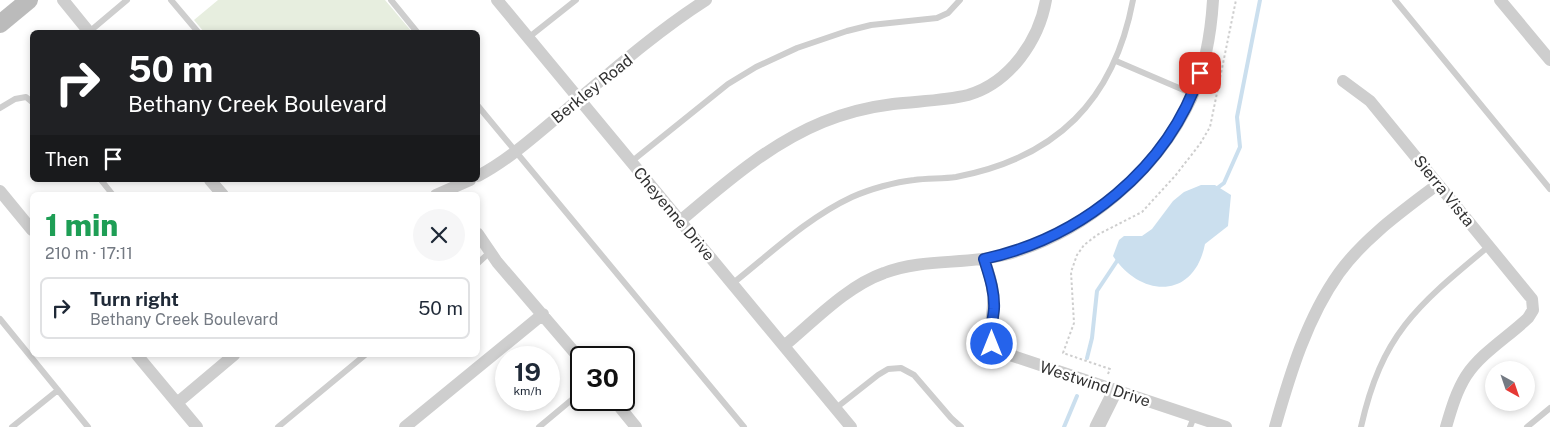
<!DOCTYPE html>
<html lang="en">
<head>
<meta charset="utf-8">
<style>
	:root { --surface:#fff; --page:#f6f6f7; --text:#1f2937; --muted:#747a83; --line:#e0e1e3 }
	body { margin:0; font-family:"Public Sans",sans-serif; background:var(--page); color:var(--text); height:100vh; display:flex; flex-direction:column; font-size:19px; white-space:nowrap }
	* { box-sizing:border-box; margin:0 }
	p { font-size:16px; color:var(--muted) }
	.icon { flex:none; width:28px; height:28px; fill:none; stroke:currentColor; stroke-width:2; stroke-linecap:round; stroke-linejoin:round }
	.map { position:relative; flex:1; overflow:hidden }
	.sheet { position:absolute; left:30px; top:192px; width:450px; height:165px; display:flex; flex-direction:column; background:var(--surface); border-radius:8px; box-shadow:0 2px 8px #0003 }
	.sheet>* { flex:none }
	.guide { position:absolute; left:30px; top:30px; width:450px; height:152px; border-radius:8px; box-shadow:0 2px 8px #0003; background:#202124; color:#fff; overflow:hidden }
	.needle { width:32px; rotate:140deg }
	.buttons { position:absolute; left:1485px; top:361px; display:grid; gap:10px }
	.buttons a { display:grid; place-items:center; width:50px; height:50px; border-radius:50%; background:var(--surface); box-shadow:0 2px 8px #0003; font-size:25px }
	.speed { position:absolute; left:495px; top:346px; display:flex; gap:10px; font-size:25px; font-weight:700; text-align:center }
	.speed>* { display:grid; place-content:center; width:65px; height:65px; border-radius:50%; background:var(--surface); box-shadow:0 2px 8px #0003; line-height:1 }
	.speed small { font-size:12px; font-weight:400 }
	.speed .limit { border:2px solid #111; border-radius:8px; background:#fff; color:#111 }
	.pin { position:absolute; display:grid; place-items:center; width:42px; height:42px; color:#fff; margin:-21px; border-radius:10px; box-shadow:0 2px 8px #0006 }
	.me { position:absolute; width:55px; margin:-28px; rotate:0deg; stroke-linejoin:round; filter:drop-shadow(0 0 4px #0008) }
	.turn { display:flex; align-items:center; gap:18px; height:105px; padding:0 15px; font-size:22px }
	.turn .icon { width:65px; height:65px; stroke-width:2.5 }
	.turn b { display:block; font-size:35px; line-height:42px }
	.then { display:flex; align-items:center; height:48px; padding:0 15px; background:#0003; gap:10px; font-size:19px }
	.round { display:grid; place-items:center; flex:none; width:52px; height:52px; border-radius:26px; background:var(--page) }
	.summary { display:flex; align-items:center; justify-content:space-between; height:85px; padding:0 15px }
	h1 { font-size:30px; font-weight:800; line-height:38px; color:#1e9e55 }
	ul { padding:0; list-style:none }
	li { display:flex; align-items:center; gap:15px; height:62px; margin:0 10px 8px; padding:0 5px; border:2px solid var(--line); border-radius:8px }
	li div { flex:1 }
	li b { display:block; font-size:19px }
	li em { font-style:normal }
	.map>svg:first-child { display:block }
</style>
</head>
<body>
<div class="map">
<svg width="1550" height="427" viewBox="0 0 1550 427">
	<rect width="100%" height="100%" fill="#fff"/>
	<path fill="#e7eedf" d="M 218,0 L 385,0 L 412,32 L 204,32 L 194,20 Z"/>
	<path fill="#cbdfee" d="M 1201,185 L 1215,185 L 1231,195 L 1228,226 L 1205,244 C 1194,300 1141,298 1113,256 L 1119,240 L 1124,236 L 1142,236 L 1152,229 L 1173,201 L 1184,192 Z"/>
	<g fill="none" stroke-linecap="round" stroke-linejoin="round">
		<path stroke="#cbdfee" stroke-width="4" d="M 1216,189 L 1224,183 L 1240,147 L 1237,117 L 1260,0
			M 1087,358 L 1092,338 L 1097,291 L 1119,258
			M 1064,427 L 1077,396"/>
		<path stroke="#cecece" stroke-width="2" stroke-dasharray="2.5 2.5" stroke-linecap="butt" d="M 1108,374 L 1110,369 L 1063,353 L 1074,323 L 1071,272 L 1077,255 L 1084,245 L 1097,235 L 1142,212 L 1175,176 L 1200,144 L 1210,127 L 1236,0"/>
		<path stroke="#cecece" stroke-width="6" d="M 171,0 L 198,32
			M 391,0 L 417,32
			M 1395,0 L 1550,189
			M 89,32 L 127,0
			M 528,38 L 576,0
			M 1116,61 L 1193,94
			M 478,106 L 744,427
			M 0,108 L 15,99 L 26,97 L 32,102
			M 631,162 L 728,84 L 756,67 L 797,48 L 847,31 L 871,25 L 937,18 L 948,13 L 960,0
			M 101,180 L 113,195
			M 478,263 L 490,252
			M 732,284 C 770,254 807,218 852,197 C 870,189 895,182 914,180 C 928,178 942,179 956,177 C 1056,158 1114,101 1133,0
			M 0,319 L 88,427
			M 836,408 L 878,375 L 888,369 L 901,368 L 914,375 L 951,418 L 961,427
			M 12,427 L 58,390
			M 278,427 L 365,355
			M 539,427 L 581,392
			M 1190,427 L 1194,417
			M 1361,427 C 1382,333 1418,305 1489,246
			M 1527,427 L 1550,408"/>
		<path stroke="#cecece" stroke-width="12" d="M 63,0 L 89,32
			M 497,0 L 851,427
			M 1500,0 L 1550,60
			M 1343,81 L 1370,101 L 1532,299 L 1533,310 L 1528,318 C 1508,337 1481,353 1466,376 C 1456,392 1451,410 1446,427
			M 478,176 C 510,159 537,134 566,110 C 611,72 656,32 706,0
			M 210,180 L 223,195
			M 0,191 L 32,230
			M 436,195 L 470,180
			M 680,221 C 724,184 769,144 823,122 C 845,113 869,107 893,104 C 918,101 943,101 968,95 C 1010,83 1039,40 1046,0
			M 478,234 L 497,262 L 581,360
			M 984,259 C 988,270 992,281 993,293 C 995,312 985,335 998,351 L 1226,427
			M 784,346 C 814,321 847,286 884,273 C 923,258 965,265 1004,255 C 1083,234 1156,173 1191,99 C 1205,68 1211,34 1213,0
			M 137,355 L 197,427
			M 614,400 L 636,427
			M 177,403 L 234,355
			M 405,427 L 543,314
			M 1275,427 C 1290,374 1307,318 1339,273 C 1365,237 1404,210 1438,184"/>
		<path stroke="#cecece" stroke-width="15" d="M 1097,427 L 1115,391"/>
		<path stroke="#bbb" stroke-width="18" d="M 0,24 L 29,0"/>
	</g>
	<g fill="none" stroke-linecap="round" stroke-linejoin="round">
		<g stroke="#184099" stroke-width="12">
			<path id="route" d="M 992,344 C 989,332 993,321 994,309 C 995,292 989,275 984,259 C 1081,238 1168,169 1200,73"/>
		</g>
		<use href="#route" stroke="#2563eb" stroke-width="9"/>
	</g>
	<g text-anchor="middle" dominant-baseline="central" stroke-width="5" stroke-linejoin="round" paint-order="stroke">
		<g font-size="16" fill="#313131" stroke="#fff">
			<text transform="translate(592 89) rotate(-39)">Berkley Road</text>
			<text transform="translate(1444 191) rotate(51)">Sierra Vista</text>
			<text transform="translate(674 214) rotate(50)">Cheyenne Drive</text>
			<text transform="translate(1095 384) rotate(18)">Westwind Drive</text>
		</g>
	</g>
</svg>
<div class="buttons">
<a><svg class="needle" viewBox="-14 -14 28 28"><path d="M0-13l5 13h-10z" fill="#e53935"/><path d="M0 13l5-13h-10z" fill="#747a83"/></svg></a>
</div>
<div class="speed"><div>19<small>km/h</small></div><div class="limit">30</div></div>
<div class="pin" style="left:1200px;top:73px;background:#d93025"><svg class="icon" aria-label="arrive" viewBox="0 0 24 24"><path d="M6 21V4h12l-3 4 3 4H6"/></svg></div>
<svg class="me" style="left:992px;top:344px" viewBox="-20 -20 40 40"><circle r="17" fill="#2563eb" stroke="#fff" stroke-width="3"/><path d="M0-11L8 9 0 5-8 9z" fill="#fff"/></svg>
<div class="guide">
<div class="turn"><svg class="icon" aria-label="right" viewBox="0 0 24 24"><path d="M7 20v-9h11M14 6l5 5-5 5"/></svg><div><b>50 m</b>Bethany Creek Boulevard</div></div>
<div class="then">Then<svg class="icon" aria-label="arrive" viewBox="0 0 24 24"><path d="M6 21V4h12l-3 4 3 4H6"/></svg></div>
</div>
<section class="sheet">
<div class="summary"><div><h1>1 min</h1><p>210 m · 17:11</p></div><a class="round"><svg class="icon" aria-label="close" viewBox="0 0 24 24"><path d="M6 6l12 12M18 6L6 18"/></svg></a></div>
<ul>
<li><svg class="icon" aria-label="right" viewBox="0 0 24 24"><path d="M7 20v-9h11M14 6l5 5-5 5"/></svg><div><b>Turn right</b><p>Bethany Creek Boulevard</p></div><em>50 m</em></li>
</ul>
</section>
</div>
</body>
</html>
